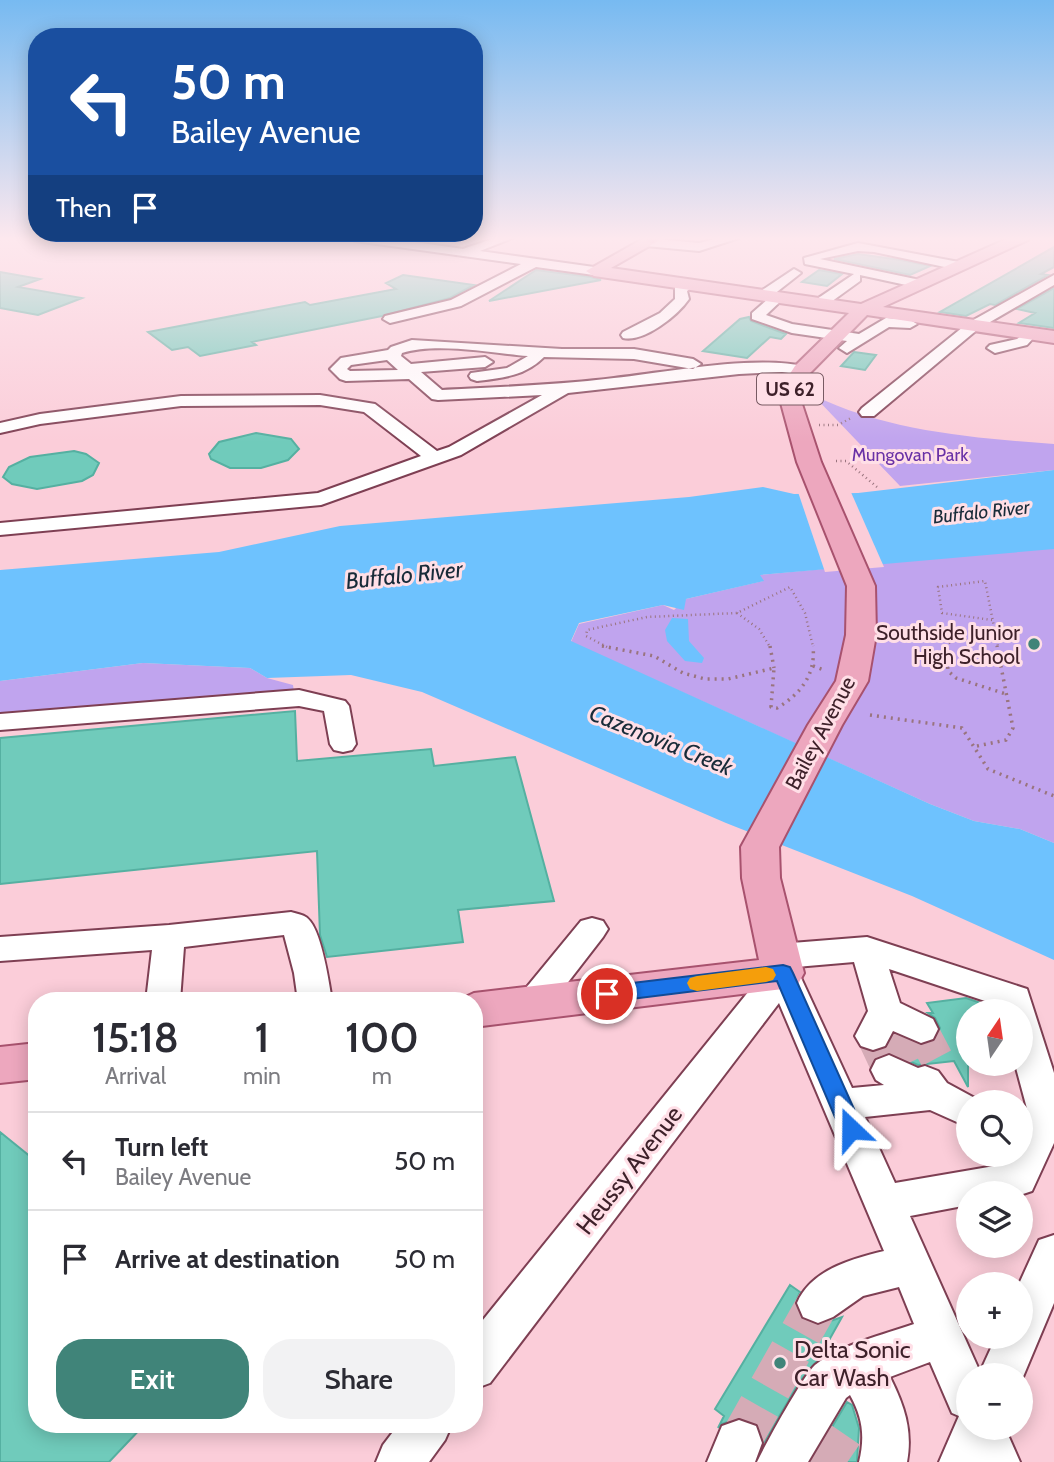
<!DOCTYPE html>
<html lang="en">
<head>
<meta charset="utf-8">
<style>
	:root { --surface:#fff; --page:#f2f2f3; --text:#2b2b33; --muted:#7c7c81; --line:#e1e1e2; --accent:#408479 }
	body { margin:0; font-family:Cabin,sans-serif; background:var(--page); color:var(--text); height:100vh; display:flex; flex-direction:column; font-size:26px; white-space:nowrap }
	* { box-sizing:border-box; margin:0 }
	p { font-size:23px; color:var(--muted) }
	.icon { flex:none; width:38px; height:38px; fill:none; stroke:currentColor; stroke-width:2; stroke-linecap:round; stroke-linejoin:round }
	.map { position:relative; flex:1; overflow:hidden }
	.details { position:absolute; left:28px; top:992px; width:455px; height:441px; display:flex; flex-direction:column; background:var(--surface); border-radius:28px; box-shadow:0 4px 18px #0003 }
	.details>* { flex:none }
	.banner { position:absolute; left:28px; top:28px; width:455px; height:214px; border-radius:28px; box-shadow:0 4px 18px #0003; background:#1a4fa0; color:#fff; overflow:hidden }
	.needle { width:46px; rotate:13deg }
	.fabs { position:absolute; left:956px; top:999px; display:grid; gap:14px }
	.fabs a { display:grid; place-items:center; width:77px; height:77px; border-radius:50%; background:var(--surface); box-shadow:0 4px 18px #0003; font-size:35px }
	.pin { position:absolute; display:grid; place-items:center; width:60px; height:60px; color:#fff; margin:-30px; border:4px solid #fff; border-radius:50%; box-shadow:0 2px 7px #0007 }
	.me { position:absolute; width:77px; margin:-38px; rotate:337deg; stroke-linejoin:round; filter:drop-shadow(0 0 5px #0008) }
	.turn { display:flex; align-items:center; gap:24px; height:147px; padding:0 28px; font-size:32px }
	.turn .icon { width:91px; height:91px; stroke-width:2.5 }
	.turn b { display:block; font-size:49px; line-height:60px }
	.then { display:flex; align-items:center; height:66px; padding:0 28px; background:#0003; gap:14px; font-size:26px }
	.eta { display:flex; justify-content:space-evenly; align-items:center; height:119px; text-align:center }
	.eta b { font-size:42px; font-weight:600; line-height:49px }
	.cta { display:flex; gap:14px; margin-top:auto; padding:14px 28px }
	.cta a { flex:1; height:80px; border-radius:28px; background:var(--accent); color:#fff; font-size:28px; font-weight:600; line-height:80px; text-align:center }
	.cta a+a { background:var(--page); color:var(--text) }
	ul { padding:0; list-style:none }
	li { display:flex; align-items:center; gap:21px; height:98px; padding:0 28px; border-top:2px solid var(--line) }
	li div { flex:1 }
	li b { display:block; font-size:26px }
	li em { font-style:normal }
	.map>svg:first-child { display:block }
</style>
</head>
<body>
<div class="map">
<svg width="1054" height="1462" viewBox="0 0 1054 1462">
	<rect width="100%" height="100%" fill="#fbcdd9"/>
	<path fill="#c0a4ee" d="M 813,395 C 886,431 973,438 1054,444 L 1054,470 L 900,486 Z
		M 1033,549 L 1054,549 L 1054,843 L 1020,829 L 974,821 L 930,804 L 571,642 L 579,624 L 663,605 L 674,610 L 686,599 L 763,581 L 759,575 Z
		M 143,663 L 250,668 L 267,678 L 293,685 L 294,692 L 0,713 L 0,681 Z"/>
	<path fill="#6ec2fe" d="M 1054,470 L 1054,549 L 760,575 L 764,581 L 686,599 L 684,610 L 663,605 L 579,623 L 571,641 L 930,804 L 974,821 L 1020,829 L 1054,843 L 1054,960 L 912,896 L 726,823 L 422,692 L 351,675 L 267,678 L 250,668 L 143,663 L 0,681 L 0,570 L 219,552 L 340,526 L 689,497 L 763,487 L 794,494 L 858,493 Z
		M 672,618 L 688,619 L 689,641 L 704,658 L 702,663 L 685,661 L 667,641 L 665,630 Z"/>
	<path fill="#fbcdd9" d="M 850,490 L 884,567 L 825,572 L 798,492 Z"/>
	<path fill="#70cbbb" stroke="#55b0a1" stroke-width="2" d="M 1054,247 L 1054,267 L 1041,274 L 1048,275 L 995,305 L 990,304 L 966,316 L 940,312 Z
		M 858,254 L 901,260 L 930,266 L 910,275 L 834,259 Z
		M 536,270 L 591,277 L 601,280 L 489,301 Z
		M 819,270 L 842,274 L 827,286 L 802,282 Z
		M 0,272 L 40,279 L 18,287 L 82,298 L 38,315 L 0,308 Z
		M 403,275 L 474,285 L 450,298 L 382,316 L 252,342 L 256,345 L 200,356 L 188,347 L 172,350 L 148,332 L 305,302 L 310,305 L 396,289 L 386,283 Z
		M 1054,288 L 1054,328 L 1019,323 L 1035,313 L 1017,309 Z
		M 749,317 L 751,321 L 786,334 L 781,339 L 770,337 L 747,358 L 703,351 L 740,319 Z
		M 854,352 L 876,355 L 865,370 L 841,366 Z
		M 256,433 L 291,439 L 299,449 L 288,460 L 261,468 L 230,468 L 211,459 L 209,454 L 219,442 Z
		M 74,451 L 86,454 L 99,463 L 93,475 L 82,481 L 37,489 L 12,484 L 3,477 L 9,467 L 30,457 Z
		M 295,711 L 297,761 L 431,749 L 434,766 L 515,757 L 554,901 L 458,910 L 463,942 L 327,957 L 320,935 L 317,851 L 0,884 L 0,738 Z
		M 966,998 L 996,1008 L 999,1012 L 968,1012 L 968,1087 L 954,1061 L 918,1065 L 890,1053 L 875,1058 L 872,1052 L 886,1048 L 894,1034 L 920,1045 L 934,1041 L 940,1028 L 935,1018 L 928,1013 L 933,1013 L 927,1003 Z
		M 0,1132 L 37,1162 L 37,1424 L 145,1424 L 109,1462 L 0,1462 Z
		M 790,1285 L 800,1292 L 795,1304 L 802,1319 L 819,1325 L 842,1317 L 818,1360 L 800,1381 L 764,1442 L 757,1424 L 740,1418 L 721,1424 L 718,1428 L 724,1416 L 715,1409 Z
		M 847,1402 L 852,1405 L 859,1428 L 857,1462 L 811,1462 Z"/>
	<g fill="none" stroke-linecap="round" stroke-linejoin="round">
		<path stroke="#d5abb6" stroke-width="33" stroke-dasharray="33 17" stroke-linecap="butt" d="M 921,1029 L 939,1063
			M 897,1032 L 914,1066
			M 873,1036 L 889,1070"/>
		<path stroke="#d5abb6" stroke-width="42" stroke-dasharray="42 21" stroke-linecap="butt" d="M 813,1438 L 848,1462
			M 739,1443 L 818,1303"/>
		<g stroke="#7e3f53" stroke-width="4">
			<path id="minor" d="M 349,237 L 379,237 L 463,249 L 498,237 L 515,237 L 480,251 L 594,267 L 600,271 L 594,275 L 536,267 L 461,306 L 390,323 L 383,319 L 385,316 L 451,300 L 521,264 L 355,241 Z
				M 723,237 L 742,237 L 699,251 L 646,246 L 640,242 L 646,238 L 699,243 Z
				M 858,243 L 959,262 L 965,266 L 959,270 L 874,252 L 858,251 L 820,259 L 920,280 L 927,284 L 920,288 L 860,275 L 860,281 L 824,307 L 814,307 L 814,301 L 854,274 L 805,264 L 804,258 Z
				M 794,269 L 801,273 L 773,295 L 782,295 L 784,298 L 766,315 L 792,324 L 859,334 L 886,318 L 910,320 L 917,324 L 910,328 L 889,327 L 847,353 L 839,348 L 847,341 L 792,333 L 752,319 L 752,313 L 768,299 L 758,299 L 758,293 Z
				M 1054,275 L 1054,285 L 978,329 L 874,416 L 862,416 L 859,412 L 862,408 L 968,323 Z
				M 688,281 L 695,285 L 687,291 L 689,299 C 678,315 644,343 623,338 L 621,335 L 623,332 L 660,313 L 675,299 L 675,287 Z
				M 1030,330 L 1037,334 L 1027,345 L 995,353 L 987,348 L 990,345 L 1017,339 Z
				M 412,340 L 562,349 L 634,349 L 693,359 L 701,364 L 693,369 L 634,359 L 544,357 C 525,376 503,378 477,381 L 471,379 L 469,376 L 471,373 L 507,368 L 528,356 C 491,353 437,342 402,353 L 401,356 L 411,364 L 485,357 L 493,362 L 485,367 L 421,372 L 442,390 C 500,387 557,385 614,378 C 668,372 757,354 808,367 L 810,370 L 802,375 L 782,372 L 739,374 L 568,393 L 461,455 L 321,505 L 0,535 L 0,523 L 318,493 L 421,456 L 364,412 L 320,405 L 181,406 L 40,424 L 0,433 L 0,423 L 40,414 L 181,396 L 320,395 L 375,404 L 437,451 L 449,447 L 542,395 L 438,400 L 432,399 L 409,379 L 346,381 L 340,379 L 330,369 L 341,358 L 388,350 L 391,347 ZM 387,360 L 398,370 L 350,371 L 347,369 L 351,365 Z
				M 299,690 L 345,701 L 349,706 L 356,744 L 352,750 L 343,752 L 334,750 L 330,744 L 324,711 L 299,706 L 0,730 L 0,714 Z
				M 291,912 C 298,914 306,915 310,921 C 322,935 329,982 332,1001 L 298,1001 L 294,973 L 284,935 L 184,947 L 180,1001 L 146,1001 L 152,950 L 0,961 L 0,937 L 169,925 Z
				M 592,918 L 603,921 L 608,929 L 603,937 L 545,1012 L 533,1016 L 521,1012 L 516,1003 L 521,994 L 581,921 Z
				M 867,937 L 1027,989 L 1054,1073 L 1054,1143 L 1032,1191 L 1020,1195 L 968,1194 L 968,1205 L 910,1216 L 980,1372 L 996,1337 L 1020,1337 L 1019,1284 L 1039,1240 L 1054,1235 L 1054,1303 L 1020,1384 L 1020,1376 L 968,1376 L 968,1428 L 1005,1428 L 1020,1462 L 939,1462 L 959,1416 L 952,1413 L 930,1362 L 890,1377 C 904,1405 913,1430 907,1462 L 859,1462 C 865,1437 863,1418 850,1395 L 846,1398 L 808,1462 L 757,1462 C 765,1445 803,1376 815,1365 C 842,1344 883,1335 914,1324 L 899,1287 L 863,1296 L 833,1317 L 818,1323 L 803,1317 L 797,1303 C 811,1270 851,1259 884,1251 L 779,1003 L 490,1383 L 474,1389 L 474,1331 L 770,965 L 763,956 L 767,948 L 779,944 ZM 854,962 L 868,1011 L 855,1036 L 861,1046 L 873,1050 L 885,1046 L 893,1031 L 921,1043 L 933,1039 L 938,1029 L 933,1019 L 900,1003 L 889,969 L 1000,1006 L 1002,1012 L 1020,1012 L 1020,1064 L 1015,1064 L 1029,1116 L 1020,1134 L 1020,1155 L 1010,1155 L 1006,1164 L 895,1183 L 865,1117 L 930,1110 L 968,1127 L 968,1102 L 982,1102 L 947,1083 L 938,1071 L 925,1066 L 918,1068 L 889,1055 L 876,1060 L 871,1070 L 876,1080 L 884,1085 L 852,1088 L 796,967 Z
				M 739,1420 L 756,1426 L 762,1443 L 755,1462 L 707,1462 L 722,1426 Z
				M 399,1424 L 452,1424 L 445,1440 L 429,1462 L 376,1462 L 383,1445 Z"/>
		</g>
		<g stroke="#a8526e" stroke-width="4">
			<path id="major" d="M 646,237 L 665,237 L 611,268 L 861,304 L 1011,237 L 1030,237 L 1028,240 L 883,307 L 1054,331 L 1054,343 L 867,315 L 810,373 L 798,392 L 821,462 L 875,586 L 876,635 L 868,681 L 842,725 L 779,847 L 780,878 L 804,973 L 798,984 L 783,989 L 474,1027 L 474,1001 L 457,1001 L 474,993 L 759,960 L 742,878 L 741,847 L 808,725 L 836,681 L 846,635 L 847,586 L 797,462 L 778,392 L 795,366 L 849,313 L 594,276 L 586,271 Z
				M 37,1043 L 37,1079 L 0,1083 L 0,1047 Z"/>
		</g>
		<g stroke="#a8526e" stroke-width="4">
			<path id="highway" d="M 645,237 L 663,237 L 653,243 L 647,242 Z"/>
		</g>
		<path stroke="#99747e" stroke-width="2.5" stroke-dasharray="1 3.5" stroke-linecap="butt" d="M 819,425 L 838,425 L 853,417
			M 836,461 L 846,461 L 877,487
			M 737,613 L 759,629 L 770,647
			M 992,620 L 942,613 L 938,587 L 985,581 L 998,647
			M 607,647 L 586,636 L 587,630 L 647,617 L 737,613 L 790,587 L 805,613 L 813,647
			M 946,647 L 951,641 L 995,638"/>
		<path stroke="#99747e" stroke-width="3.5" stroke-dasharray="2 5" stroke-linecap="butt" d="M 602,646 L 654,656 L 683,673 L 705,679 L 728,679 L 774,668 L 771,707 L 777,708 C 801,694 816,674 813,646
			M 770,646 L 774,668
			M 946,646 L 948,671 L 956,678 L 1006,694
			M 813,666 L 824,670
			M 870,715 L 962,728 L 988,769 L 1054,796
			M 977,746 L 1006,740 L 1013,728 L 997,646"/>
		<use href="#minor" fill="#fff" fill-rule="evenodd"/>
		<use href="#major" fill="#eda7be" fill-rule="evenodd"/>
		<use href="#highway" fill="#e16d93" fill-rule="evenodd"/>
	</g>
	<linearGradient id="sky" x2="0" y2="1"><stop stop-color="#77baf1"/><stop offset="0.54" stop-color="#fde8ee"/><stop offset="1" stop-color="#fde8ee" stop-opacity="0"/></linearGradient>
	<rect width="1054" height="442" fill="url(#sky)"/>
	<path fill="#1a73e8" stroke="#114b97" stroke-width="2" d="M 783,965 L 790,967 L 793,973 L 863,1129 L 859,1136 L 851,1139 L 843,1136 L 777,981 L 607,1002 L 600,999 L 597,994 L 600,988 L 607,986 Z"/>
	<path fill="#f59e0b" d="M 766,967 L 773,969 L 776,975 L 773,980 L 766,982 L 697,991 L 690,989 L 687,983 L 690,978 L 697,976 Z"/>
	<g fill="#408479" stroke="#ffdfe7" stroke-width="2.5">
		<circle cx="1034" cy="644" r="7"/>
		<circle cx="780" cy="1363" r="7"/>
	</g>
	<g text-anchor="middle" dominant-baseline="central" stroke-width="6" stroke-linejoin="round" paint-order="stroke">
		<g font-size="18" fill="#6931a6" stroke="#ffdfe7">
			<text x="910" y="455">Mungovan Park</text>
		</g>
		<rect fill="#ffdfe7" stroke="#785a63" stroke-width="2" x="757" y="373.5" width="66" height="31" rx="5"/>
		<g font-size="19" font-weight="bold" fill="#3e212a">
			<text x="790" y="389">US 62</text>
		</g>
		<g font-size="19" font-style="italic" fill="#182b39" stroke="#ffdfe7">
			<text transform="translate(981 512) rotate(-6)">Buffalo River</text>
		</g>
		<g font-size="21" fill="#3e212a" stroke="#ffdfe7" text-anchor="end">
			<text x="1020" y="632">Southside Junior<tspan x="1020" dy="24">High School</tspan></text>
		</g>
		<g font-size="21" fill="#3e212a" stroke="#ffdfe7">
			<text transform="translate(820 733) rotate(-62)">Bailey Avenue</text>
		</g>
		<g font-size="23" font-style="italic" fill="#182b39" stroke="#ffdfe7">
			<text transform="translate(404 575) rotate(-6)">Buffalo River</text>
			<text transform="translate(661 740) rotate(22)">Cazenovia Creek</text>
		</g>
		<g font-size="24" fill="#3e212a" stroke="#ffdfe7">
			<text transform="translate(629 1170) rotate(-52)">Heussy Avenue</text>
		</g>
		<g font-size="24" fill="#3e212a" stroke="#ffdfe7" text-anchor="start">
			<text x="794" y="1349">Delta Sonic<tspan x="794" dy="28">Car Wash</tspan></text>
		</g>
	</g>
</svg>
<div class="fabs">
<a><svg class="needle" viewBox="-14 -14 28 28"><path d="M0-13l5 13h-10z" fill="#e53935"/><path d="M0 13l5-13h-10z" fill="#7c7c81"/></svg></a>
<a><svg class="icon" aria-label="search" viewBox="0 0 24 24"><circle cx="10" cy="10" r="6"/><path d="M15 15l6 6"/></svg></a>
<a><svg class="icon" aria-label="layers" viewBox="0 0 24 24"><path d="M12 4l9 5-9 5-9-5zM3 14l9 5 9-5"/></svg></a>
<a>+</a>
<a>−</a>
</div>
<div class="pin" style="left:607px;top:994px;background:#d93025"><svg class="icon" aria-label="arrive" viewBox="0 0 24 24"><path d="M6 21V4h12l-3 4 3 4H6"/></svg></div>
<svg class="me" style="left:851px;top:1129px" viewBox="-20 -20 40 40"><path d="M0-17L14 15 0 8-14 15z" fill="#1a73e8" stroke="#fff" stroke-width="4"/></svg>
<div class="banner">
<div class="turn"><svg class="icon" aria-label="left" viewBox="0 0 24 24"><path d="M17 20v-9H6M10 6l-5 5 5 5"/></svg><div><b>50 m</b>Bailey Avenue</div></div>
<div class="then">Then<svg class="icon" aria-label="arrive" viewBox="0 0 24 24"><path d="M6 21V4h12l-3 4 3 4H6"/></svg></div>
</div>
<section class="details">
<div class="eta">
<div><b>15:18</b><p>Arrival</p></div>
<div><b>1</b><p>min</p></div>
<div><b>100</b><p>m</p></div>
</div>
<ul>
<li><svg class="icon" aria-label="left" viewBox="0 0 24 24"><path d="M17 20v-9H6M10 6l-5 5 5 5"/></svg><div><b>Turn left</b><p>Bailey Avenue</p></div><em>50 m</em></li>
<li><svg class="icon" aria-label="arrive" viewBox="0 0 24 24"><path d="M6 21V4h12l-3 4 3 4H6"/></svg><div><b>Arrive at destination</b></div><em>50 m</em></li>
</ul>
<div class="cta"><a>Exit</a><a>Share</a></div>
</section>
</div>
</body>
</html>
